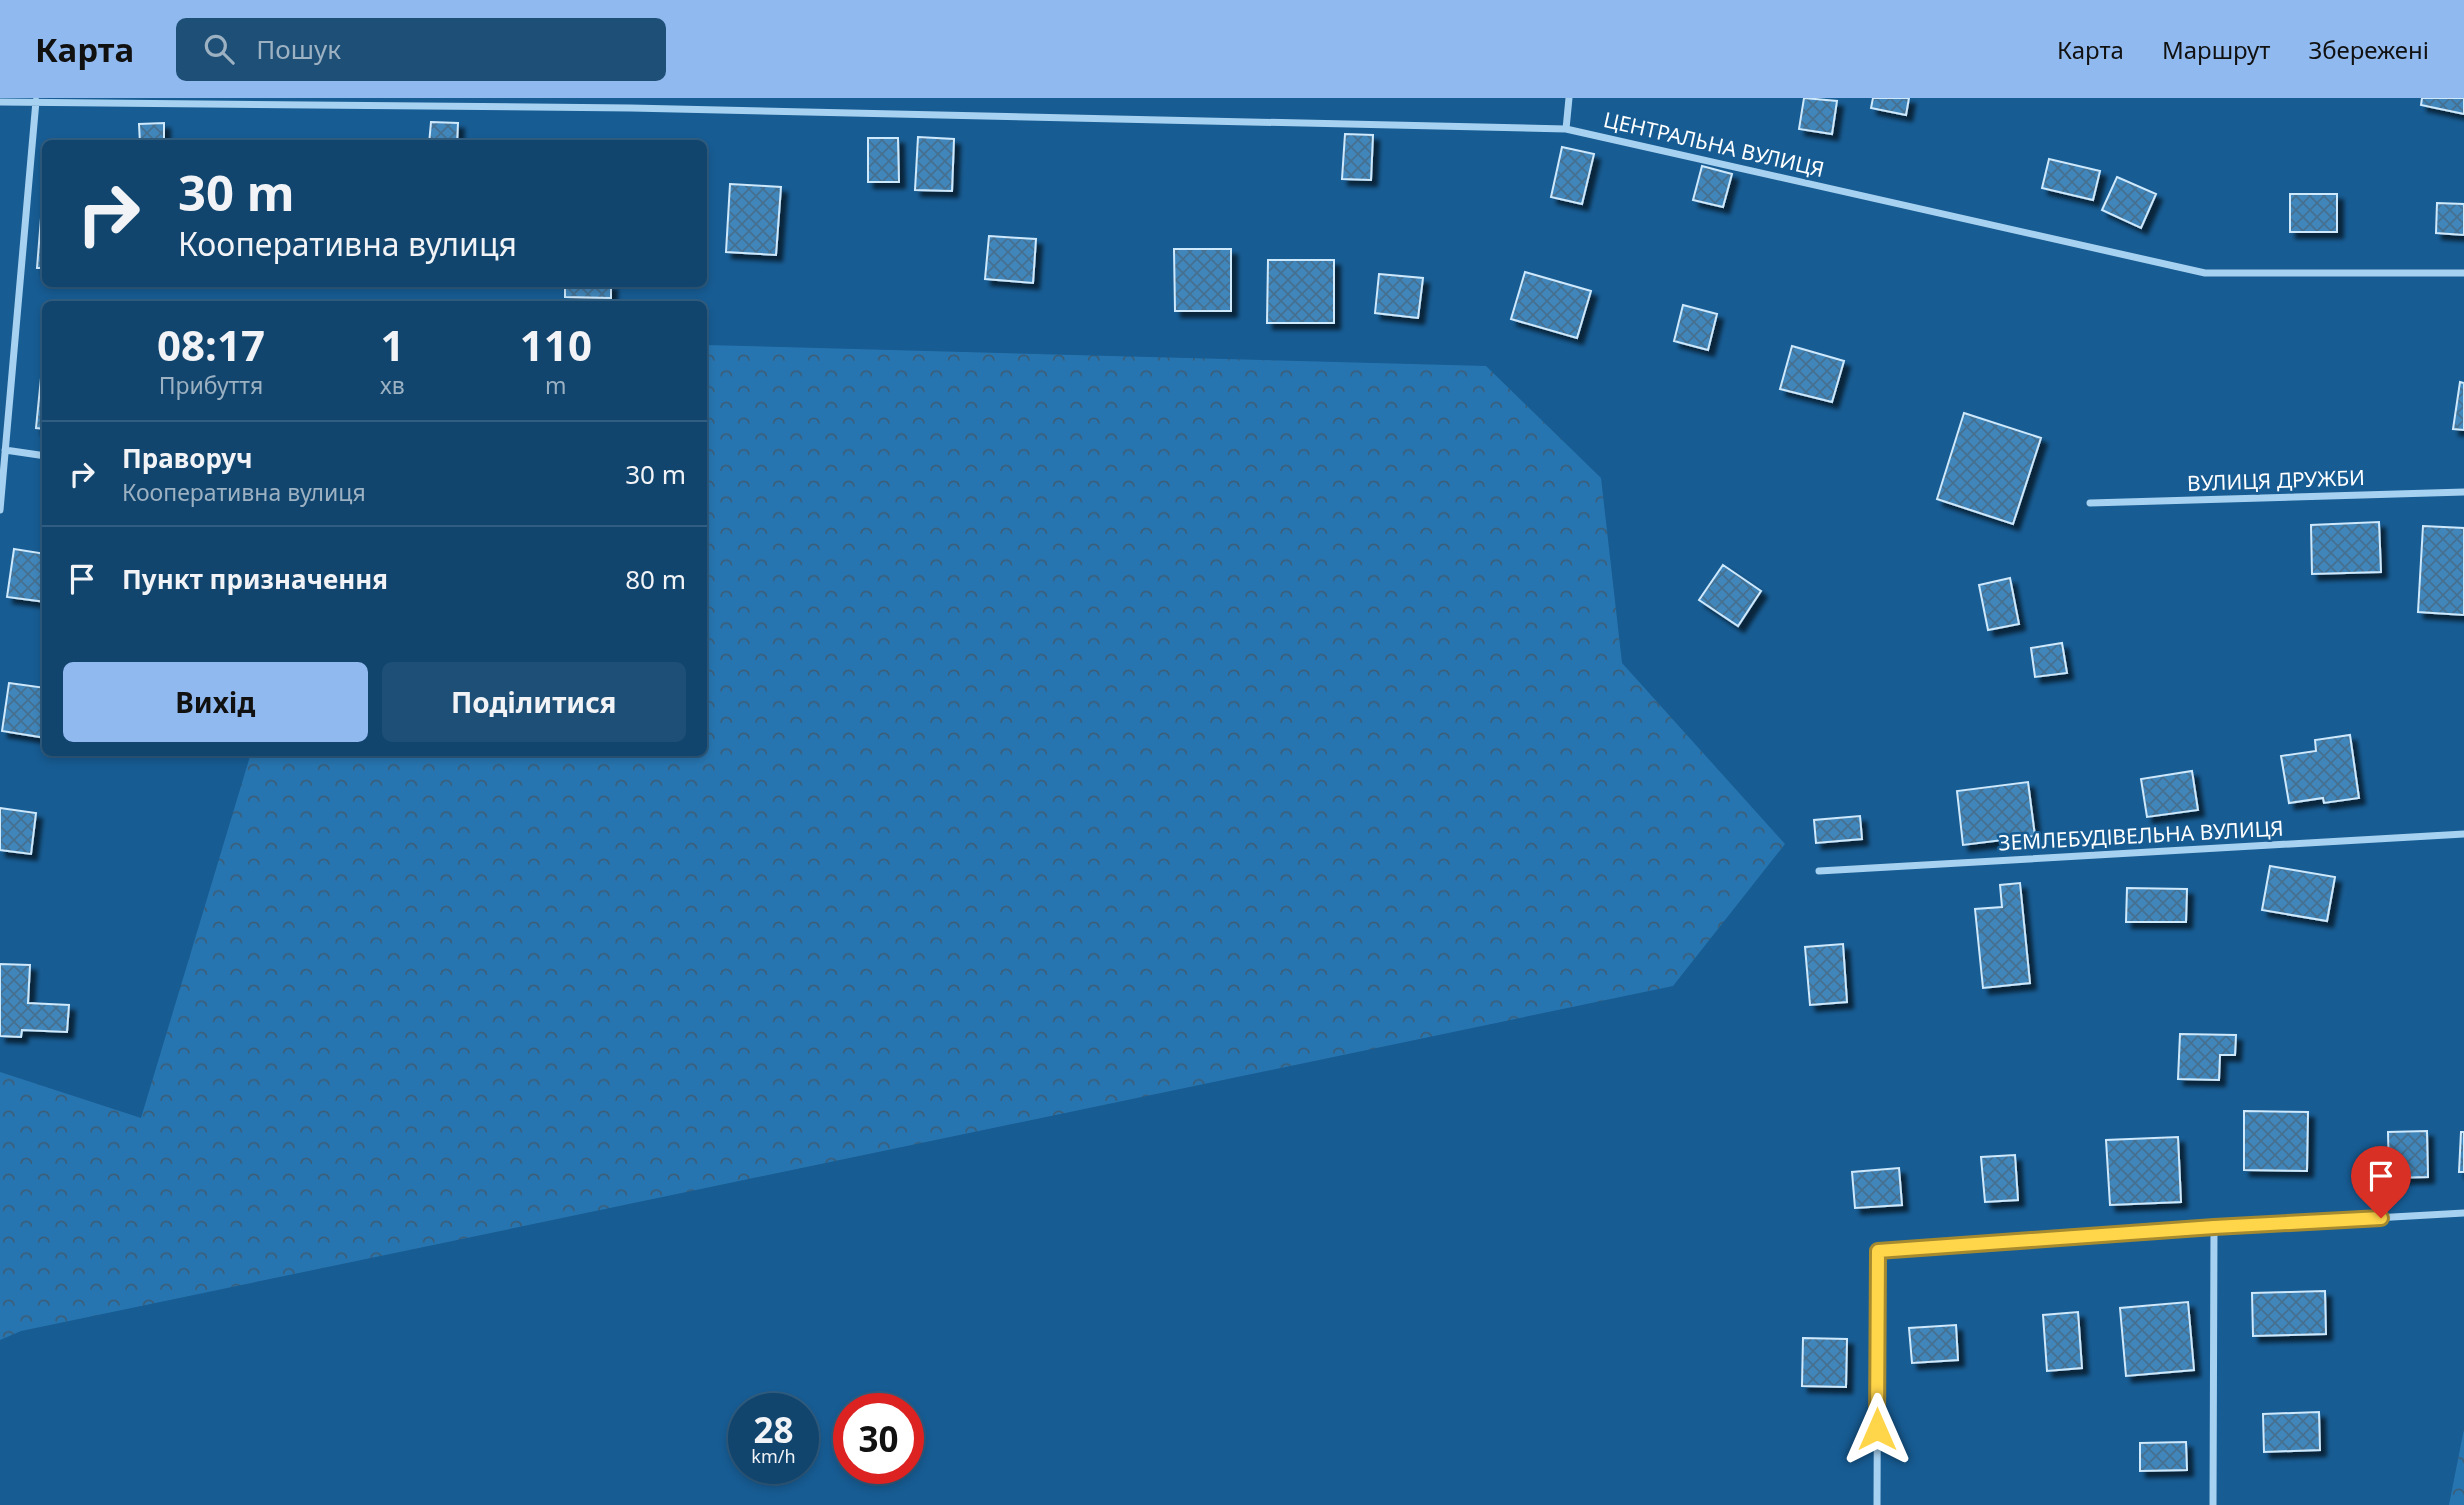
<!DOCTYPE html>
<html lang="uk">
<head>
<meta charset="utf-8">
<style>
	:root { --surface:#11456e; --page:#1e4f76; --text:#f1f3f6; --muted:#9cb1c2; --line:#305d81; --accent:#90b9f0 }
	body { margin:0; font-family:"Noto Sans",sans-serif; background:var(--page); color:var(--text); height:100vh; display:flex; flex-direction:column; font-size:26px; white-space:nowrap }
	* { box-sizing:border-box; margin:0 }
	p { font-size:23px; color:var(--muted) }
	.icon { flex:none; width:38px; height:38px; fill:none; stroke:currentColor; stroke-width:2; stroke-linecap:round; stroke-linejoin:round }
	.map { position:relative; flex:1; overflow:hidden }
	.panel { position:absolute; left:42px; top:203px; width:665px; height:455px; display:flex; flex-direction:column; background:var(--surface); border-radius:10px; box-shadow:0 4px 10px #0003,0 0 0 2px var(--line) }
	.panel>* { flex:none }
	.top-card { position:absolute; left:42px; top:42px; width:665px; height:147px; border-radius:10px; box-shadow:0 4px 10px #0003,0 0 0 2px var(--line); background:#11456e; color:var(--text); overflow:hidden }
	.speed { position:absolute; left:728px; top:1295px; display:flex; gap:14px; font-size:35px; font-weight:700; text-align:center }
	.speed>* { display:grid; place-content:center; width:91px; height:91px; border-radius:50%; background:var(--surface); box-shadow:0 4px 10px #0003,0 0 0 2px var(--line); line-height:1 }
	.speed small { font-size:18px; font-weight:400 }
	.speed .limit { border:10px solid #d22; background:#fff; color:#111 }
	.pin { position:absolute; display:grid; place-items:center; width:60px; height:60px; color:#fff; margin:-72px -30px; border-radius:50% 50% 50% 0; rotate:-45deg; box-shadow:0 0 7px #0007 }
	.pin .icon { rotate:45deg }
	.me { position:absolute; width:77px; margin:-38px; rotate:0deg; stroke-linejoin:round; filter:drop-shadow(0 0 5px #0008) }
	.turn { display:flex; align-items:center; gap:24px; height:147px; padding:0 21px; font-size:32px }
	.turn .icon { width:91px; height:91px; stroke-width:2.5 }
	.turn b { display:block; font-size:49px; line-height:60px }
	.eta { display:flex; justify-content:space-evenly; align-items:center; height:119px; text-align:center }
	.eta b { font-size:42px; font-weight:700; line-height:49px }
	.cta { display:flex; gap:14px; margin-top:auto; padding:14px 21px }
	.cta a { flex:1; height:80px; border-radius:10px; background:var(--accent); color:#111; font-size:28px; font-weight:700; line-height:80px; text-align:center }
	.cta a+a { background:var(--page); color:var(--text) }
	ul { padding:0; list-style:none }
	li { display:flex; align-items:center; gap:21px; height:105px; padding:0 21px; border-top:2px solid var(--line) }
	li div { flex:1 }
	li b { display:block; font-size:26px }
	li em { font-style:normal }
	header { display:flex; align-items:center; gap:42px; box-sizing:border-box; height:98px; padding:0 35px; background:var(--accent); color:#111 }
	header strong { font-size:33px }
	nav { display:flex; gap:38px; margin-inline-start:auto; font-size:24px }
	.search { width:490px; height:63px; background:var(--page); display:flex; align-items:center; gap:18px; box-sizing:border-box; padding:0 24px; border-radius:10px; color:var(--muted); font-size:26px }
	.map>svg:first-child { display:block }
</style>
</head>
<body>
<header>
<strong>Карта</strong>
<div class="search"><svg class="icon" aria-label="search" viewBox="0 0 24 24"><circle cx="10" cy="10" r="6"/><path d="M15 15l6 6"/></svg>Пошук</div>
<nav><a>Карта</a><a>Маршрут</a><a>Збережені</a></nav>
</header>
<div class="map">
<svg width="2464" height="1407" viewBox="0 0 2464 1407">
	<defs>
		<pattern id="forest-crowns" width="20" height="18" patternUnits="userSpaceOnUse" patternTransform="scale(1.75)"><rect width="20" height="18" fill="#2775b0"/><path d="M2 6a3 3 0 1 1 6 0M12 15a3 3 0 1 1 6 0" fill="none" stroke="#3b5e79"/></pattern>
		<pattern id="building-cross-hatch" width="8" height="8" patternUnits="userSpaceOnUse" patternTransform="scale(1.75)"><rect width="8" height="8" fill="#4086bb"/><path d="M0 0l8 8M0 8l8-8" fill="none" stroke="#456f8f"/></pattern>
		<filter id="shadow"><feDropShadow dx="6" dy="6" stdDeviation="2" flood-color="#0009"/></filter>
	</defs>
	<rect width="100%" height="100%" fill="#175c93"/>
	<path fill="url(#forest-crowns)" d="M 704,247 L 1486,268 L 1601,380 L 1622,565 L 1785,746 L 1673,888 L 21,1233 L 0,1242 L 0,974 L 141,1020 L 251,655 L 704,654 Z
		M 2464,1331 L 2464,1407 L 2449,1407 Z"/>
	<path fill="url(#building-cross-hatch)" stroke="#cee8fc" stroke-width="2" filter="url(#shadow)" d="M 1804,0 L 1837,3 L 1832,36 L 1799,31 Z
		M 1873,0 L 1909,0 L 1906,17 L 1871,10 Z
		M 2422,0 L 2464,0 L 2464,16 L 2421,7 Z
		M 431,24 L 458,25 L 457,46 L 429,46 Z
		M 164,25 L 164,46 L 140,46 L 139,26 Z
		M 1345,36 L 1373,37 L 1371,82 L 1342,81 Z
		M 918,39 L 954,41 L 952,93 L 915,92 Z
		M 868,40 L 898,40 L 899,84 L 868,84 Z
		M 1562,49 L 1594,56 L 1582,106 L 1551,99 Z
		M 2049,61 L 2100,73 L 2093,102 L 2042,90 Z
		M 1702,68 L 1732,76 L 1723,109 L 1693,102 Z
		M 2117,79 L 2156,96 L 2141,130 L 2102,112 Z
		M 730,86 L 781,89 L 776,157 L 726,154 Z
		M 2290,96 L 2337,96 L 2337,134 L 2290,134 Z
		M 2437,105 L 2464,106 L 2464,137 L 2436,135 Z
		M 41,120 L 46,120 L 46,170 L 37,170 Z
		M 989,138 L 1036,141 L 1033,185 L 985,181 Z
		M 1174,151 L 1231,151 L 1231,213 L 1175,213 Z
		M 1268,162 L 1334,162 L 1334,225 L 1267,225 Z
		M 1525,174 L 1591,193 L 1577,240 L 1511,221 Z
		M 1379,176 L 1423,180 L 1418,220 L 1375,215 Z
		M 565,186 L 611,186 L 611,200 L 565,199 Z
		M 1683,207 L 1717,216 L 1708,252 L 1674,243 Z
		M 1792,248 L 1844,263 L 1832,304 L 1780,291 Z
		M 41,280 L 46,280 L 46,331 L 36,330 Z
		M 2460,284 L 2464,285 L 2464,332 L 2453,331 Z
		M 1964,315 L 2041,340 L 2013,426 L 1937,401 Z
		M 2379,424 L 2381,474 L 2312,476 L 2311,427 Z
		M 2423,428 L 2464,430 L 2464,517 L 2418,514 Z
		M 14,451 L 46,456 L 46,504 L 7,499 Z
		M 1723,467 L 1761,493 L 1738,528 L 1699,502 Z
		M 2010,480 L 2019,526 L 1988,532 L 1979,487 Z
		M 2062,545 L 2067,575 L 2035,579 L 2031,550 Z
		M 9,585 L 46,590 L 46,640 L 2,633 Z
		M 2350,637 L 2359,700 L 2324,705 L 2323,700 L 2289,705 L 2281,658 L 2316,653 L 2315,642 Z
		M 2192,673 L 2198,712 L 2147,719 L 2141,681 Z
		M 2028,684 L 2035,738 L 1963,747 L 1957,693 Z
		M 0,710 L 36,715 L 31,756 L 0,752 Z
		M 1860,718 L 1862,741 L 1816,745 L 1814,722 Z
		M 2270,768 L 2335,779 L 2327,823 L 2262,812 Z
		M 2020,785 L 2030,885 L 1983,890 L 1975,811 L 2002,809 L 2000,787 Z
		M 2127,790 L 2187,791 L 2186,824 L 2126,824 Z
		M 1843,846 L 1847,904 L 1810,907 L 1805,849 Z
		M 0,866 L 30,867 L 28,905 L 69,907 L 67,934 L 22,932 L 21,939 L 0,938 Z
		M 2180,936 L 2236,937 L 2235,957 L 2220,957 L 2219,982 L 2178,981 Z
		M 2244,1013 L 2308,1014 L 2307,1073 L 2244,1072 Z
		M 2427,1033 L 2428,1079 L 2389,1080 L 2388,1034 Z
		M 2461,1034 L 2464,1034 L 2464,1074 L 2459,1074 Z
		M 2178,1039 L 2181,1104 L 2110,1107 L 2106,1042 Z
		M 2015,1057 L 2018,1102 L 1985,1104 L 1981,1059 Z
		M 1899,1070 L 1902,1107 L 1855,1110 L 1852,1074 Z
		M 2325,1193 L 2326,1236 L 2253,1238 L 2252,1195 Z
		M 2188,1204 L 2194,1272 L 2126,1278 L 2120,1210 Z
		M 2078,1214 L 2082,1270 L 2047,1273 L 2043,1217 Z
		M 1956,1227 L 1958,1262 L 1912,1265 L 1909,1230 Z
		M 1803,1240 L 1847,1241 L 1846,1289 L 1802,1288 Z
		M 2319,1314 L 2320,1352 L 2264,1354 L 2263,1316 Z
		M 2186,1344 L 2187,1372 L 2140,1373 L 2140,1345 Z"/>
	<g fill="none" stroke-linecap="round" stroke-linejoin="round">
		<path stroke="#a7d1f0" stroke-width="7" d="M 0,4 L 631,10 L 1566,31 L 2205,175 L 2464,175
			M 1566,31 L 1569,0
			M 5,352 L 46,358
			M 2090,405 L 2464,394
			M 0,412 L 36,3
			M 1819,773 L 2464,736
			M 1877,1407 L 1878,1153 L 2214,1129 L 2464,1115
			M 2213,1407 L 2214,1129"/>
	</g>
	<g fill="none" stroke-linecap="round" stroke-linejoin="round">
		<g stroke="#a68a30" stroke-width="18">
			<path id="route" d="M 1877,1331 L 1878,1153 L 2214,1129 L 2381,1120"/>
		</g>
		<use href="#route" stroke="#ffd54a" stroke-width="12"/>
	</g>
	<g text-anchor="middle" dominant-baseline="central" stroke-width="5" stroke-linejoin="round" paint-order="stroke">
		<g font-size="21" fill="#fff" stroke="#175c93">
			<text transform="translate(1714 46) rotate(13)">ЦЕНТРАЛЬНА ВУЛИЦЯ</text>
			<text transform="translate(2276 382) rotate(-2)">ВУЛИЦЯ ДРУЖБИ</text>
			<text transform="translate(2141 737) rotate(-3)">ЗЕМЛЕБУДІВЕЛЬНА ВУЛИЦЯ</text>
		</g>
	</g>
</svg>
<div class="speed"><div>28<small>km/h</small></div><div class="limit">30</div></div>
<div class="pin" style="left:2381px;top:1120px;background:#d93025"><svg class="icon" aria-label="arrive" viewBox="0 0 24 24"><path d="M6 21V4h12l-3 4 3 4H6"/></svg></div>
<svg class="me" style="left:1877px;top:1331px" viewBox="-20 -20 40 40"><path d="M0-17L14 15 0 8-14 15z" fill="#ffd54a" stroke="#fff" stroke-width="4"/></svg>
<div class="top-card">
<div class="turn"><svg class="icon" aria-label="right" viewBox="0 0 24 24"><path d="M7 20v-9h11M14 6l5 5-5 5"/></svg><div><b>30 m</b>Кооперативна вулиця</div></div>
</div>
<section class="panel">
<div class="eta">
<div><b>08:17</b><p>Прибуття</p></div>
<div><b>1</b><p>хв</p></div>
<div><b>110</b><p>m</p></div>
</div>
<ul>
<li><svg class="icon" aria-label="right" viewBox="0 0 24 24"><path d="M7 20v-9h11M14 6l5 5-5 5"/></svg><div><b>Праворуч</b><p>Кооперативна вулиця</p></div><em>30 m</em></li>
<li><svg class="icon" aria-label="arrive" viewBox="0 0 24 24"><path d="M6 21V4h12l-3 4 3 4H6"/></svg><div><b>Пункт призначення</b></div><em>80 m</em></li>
</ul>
<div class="cta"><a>Вихід</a><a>Поділитися</a></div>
</section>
</div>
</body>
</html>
